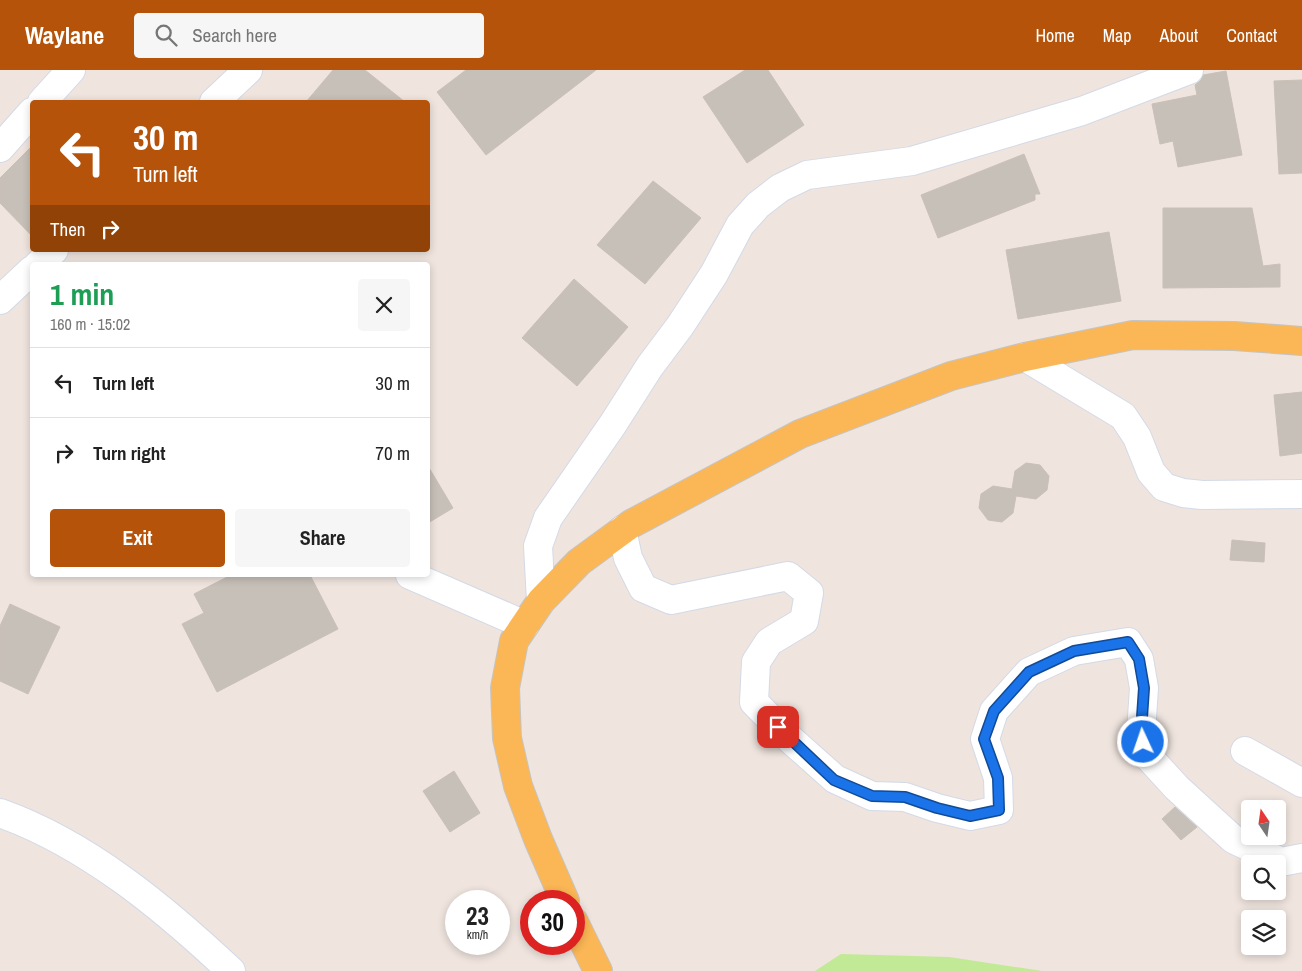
<!DOCTYPE html>
<html lang="en">
<head>
<meta charset="utf-8">
<style>
	:root { --surface:#fff; --page:#f6f6f6; --text:#222; --muted:#767676; --line:#e0e0e0; --accent:#b45309 }
	body { margin:0; font-family:"Archivo Narrow",sans-serif; background:var(--page); color:var(--text); height:100vh; display:flex; flex-direction:column; font-size:19px; white-space:nowrap }
	* { box-sizing:border-box; margin:0 }
	p { font-size:16px; color:var(--muted) }
	.icon { flex:none; width:28px; height:28px; fill:none; stroke:currentColor; stroke-width:2; stroke-linecap:round; stroke-linejoin:round }
	.map { position:relative; flex:1; overflow:hidden }
	.panel { position:absolute; left:30px; top:192px; width:400px; height:315px; display:flex; flex-direction:column; background:var(--surface); border-radius:5px; box-shadow:0 2px 8px #0003 }
	.panel>* { flex:none }
	.hud { position:absolute; left:30px; top:30px; width:400px; height:152px; border-radius:5px; box-shadow:0 2px 8px #0003; background:#b45309; color:#fff; overflow:hidden }
	.needle { width:32px; rotate:347deg }
	.fabs { position:absolute; left:1241px; top:730px; display:grid; gap:10px }
	.fabs a { display:grid; place-items:center; width:45px; height:45px; border-radius:5px; background:var(--surface); box-shadow:0 2px 8px #0003; font-size:25px }
	.speed { position:absolute; left:445px; top:820px; display:flex; gap:10px; font-size:25px; font-weight:700; text-align:center }
	.speed>* { display:grid; place-content:center; width:65px; height:65px; border-radius:50%; background:var(--surface); box-shadow:0 2px 8px #0003; line-height:1 }
	.speed small { font-size:12px; font-weight:400 }
	.speed .limit { border:8px solid #d22; background:#fff; color:#111 }
	.pin { position:absolute; display:grid; place-items:center; width:42px; height:42px; color:#fff; margin:-21px; border-radius:10px; box-shadow:0 2px 8px #0006 }
	.me { position:absolute; width:55px; margin:-28px; rotate:357deg; stroke-linejoin:round; filter:drop-shadow(0 0 4px #0008) }
	.turn { display:flex; align-items:center; gap:18px; height:105px; padding:0 20px; font-size:22px }
	.turn .icon { width:65px; height:65px; stroke-width:2.5 }
	.turn b { display:block; font-size:35px; line-height:42px }
	.then { display:flex; align-items:center; height:48px; padding:0 20px; background:#0003; gap:10px; font-size:19px }
	.round { display:grid; place-items:center; flex:none; width:52px; height:52px; border-radius:5px; background:var(--page) }
	.headline { display:flex; align-items:center; justify-content:space-between; height:85px; padding:0 20px }
	h1 { font-size:30px; font-weight:700; line-height:38px; color:#1e9e55 }
	.action { display:flex; gap:10px; margin-top:auto; padding:10px 20px }
	.action a { flex:1; height:58px; border-radius:5px; background:var(--accent); color:#fff; font-size:20px; font-weight:700; line-height:58px; text-align:center }
	.action a+a { background:var(--page); color:var(--text) }
	ul { padding:0; list-style:none }
	li { display:flex; align-items:center; gap:15px; height:70px; padding:0 20px; border-top:1px solid var(--line) }
	li div { flex:1 }
	li b { display:block; font-size:19px }
	li em { font-style:normal }
	header { display:flex; align-items:center; gap:30px; box-sizing:border-box; height:70px; padding:0 25px; background:var(--accent); color:#fff }
	header strong { font-size:24px }
	nav { display:flex; gap:28px; margin-inline-start:auto; font-size:18px }
	.search { width:350px; height:45px; background:var(--page); display:flex; align-items:center; gap:12px; box-sizing:border-box; padding:0 18px; border-radius:5px; color:var(--muted); font-size:19px }
	.map>svg:first-child { display:block }
</style>
</head>
<body>
<header>
<strong>Waylane</strong>
<div class="search"><svg class="icon" aria-label="search" viewBox="0 0 24 24"><circle cx="10" cy="10" r="6"/><path d="M15 15l6 6"/></svg>Search here</div>
<nav><a>Home</a><a>Map</a><a>About</a><a>Contact</a></nav>
</header>
<div class="map">
<svg width="1302" height="901" viewBox="0 0 1302 901">
	<rect width="100%" height="100%" fill="#efe4de"/>
	<path fill="#c1e996" d="M 841,884 L 949,887 L 1042,901 L 815,901 Z"/>
	<path fill="#c6c0b9" stroke="#cac0b7" d="M 333,0 L 365,0 L 405,32 L 306,32 Z
		M 466,0 L 596,0 L 486,85 L 437,22 Z
		M 745,0 L 768,0 L 804,55 L 747,93 L 703,27 Z
		M 1226,1 L 1242,85 L 1178,97 L 1173,71 L 1160,74 L 1152,34 L 1197,25 L 1195,15 L 1201,10 L 1203,5 Z
		M 1302,10 L 1302,103 L 1279,104 L 1274,11 Z
		M 32,76 L 32,166 L 0,133 L 0,108 Z
		M 1024,84 L 1040,124 L 1035,124 L 1035,130 L 938,168 L 921,125 Z
		M 653,111 L 701,148 L 645,214 L 597,175 Z
		M 1163,138 L 1252,138 L 1263,196 L 1280,194 L 1280,217 L 1163,218 Z
		M 1109,162 L 1121,231 L 1018,249 L 1006,180 Z
		M 574,209 L 628,257 L 577,316 L 522,268 Z
		M 1302,322 L 1302,383 L 1280,386 L 1274,325 Z
		M 1026,393 L 1040,395 L 1049,406 L 1047,420 L 1036,429 L 1016,426 L 1013,443 L 1002,452 L 988,450 L 979,438 L 981,424 L 993,416 L 1012,419 L 1015,401 Z
		M 428,396 L 453,438 L 428,453 Z
		M 1232,470 L 1265,473 L 1264,492 L 1230,490 Z
		M 231,505 L 310,505 L 338,559 L 217,622 L 182,554 L 204,543 L 194,524 Z
		M 10,534 L 60,557 L 28,624 L 0,611 L 0,556 Z
		M 454,701 L 480,743 L 450,762 L 423,721 Z
		M 1175,737 L 1197,757 L 1181,770 L 1162,749 Z"/>
	<g fill="none" stroke-linecap="round" stroke-linejoin="round">
		<g stroke="#d3dae6" stroke-width="30">
			<path id="minor" d="M 42,32 L 71,0
				M 214,32 L 248,0
				M 0,78 L 32,42
				M 38,195 L 54,180
				M 0,230 L 32,200
				M 1025,287 L 1123,346 L 1137,367 L 1151,402 L 1164,417 L 1183,423 L 1202,425 L 1302,424
				M 622,460 L 628,488 L 643,518 L 671,530 L 788,506 L 809,523 L 804,551 L 769,572 L 756,592 L 754,632 L 790,669 L 835,709 L 872,726 L 905,727 L 937,738 L 970,746 L 999,740 L 998,708 L 985,669 L 994,641 L 1029,602 L 1074,581 L 1128,572 L 1139,589 L 1144,618 L 1141,662 L 1145,683 L 1177,718 L 1233,769 L 1281,792 L 1302,788
				M 410,505 L 525,555
				M 541,531 L 538,476 L 548,448 L 613,354 L 650,296 L 680,256 L 714,204 L 740,155 L 758,135 L 780,118 L 807,105 L 912,91 L 1082,41 L 1189,0
				M 1245,681 L 1302,713
				M 0,743 C 87,774 164,838 231,901"/>
		</g>
		<g stroke="#c4c4c4" stroke-width="30">
			<path id="major" d="M 565,831 L 538,769 L 518,716 L 507,668 L 505,618 L 514,571 L 541,531 L 579,492 L 631,454 L 800,364 L 951,306 L 1025,287 L 1133,265 L 1234,266 L 1302,271
				M 574,852 L 598,901"/>
		</g>
		<use href="#minor" stroke="#fff" stroke-width="28"/>
		<use href="#major" stroke="#fbb756" stroke-width="28"/>
	</g>
	<g fill="none" stroke-linecap="round" stroke-linejoin="round">
		<g stroke="#114b97" stroke-width="12">
			<path id="route" d="M 778,657 L 834,710 L 872,726 L 905,727 L 937,738 L 970,746 L 999,740 L 998,708 L 984,669 L 994,641 L 1029,602 L 1074,581 L 1128,572 L 1139,589 L 1144,618 L 1141,662 L 1143,672"/>
		</g>
		<use href="#route" stroke="#1a73e8" stroke-width="9"/>
	</g>
</svg>
<div class="fabs">
<a><svg class="needle" viewBox="-14 -14 28 28"><path d="M0-13l5 13h-10z" fill="#e53935"/><path d="M0 13l5-13h-10z" fill="#767676"/></svg></a>
<a><svg class="icon" aria-label="search" viewBox="0 0 24 24"><circle cx="10" cy="10" r="6"/><path d="M15 15l6 6"/></svg></a>
<a><svg class="icon" aria-label="layers" viewBox="0 0 24 24"><path d="M12 4l9 5-9 5-9-5zM3 14l9 5 9-5"/></svg></a>
</div>
<div class="speed"><div>23<small>km/h</small></div><div class="limit">30</div></div>
<div class="pin" style="left:778px;top:657px;background:#d93025"><svg class="icon" aria-label="arrive" viewBox="0 0 24 24"><path d="M6 21V4h12l-3 4 3 4H6"/></svg></div>
<svg class="me" style="left:1143px;top:672px" viewBox="-20 -20 40 40"><circle r="17" fill="#1a73e8" stroke="#fff" stroke-width="3"/><path d="M0-11L8 9 0 5-8 9z" fill="#fff"/></svg>
<div class="hud">
<div class="turn"><svg class="icon" aria-label="left" viewBox="0 0 24 24"><path d="M17 20v-9H6M10 6l-5 5 5 5"/></svg><div><b>30 m</b>Turn left</div></div>
<div class="then">Then<svg class="icon" aria-label="right" viewBox="0 0 24 24"><path d="M7 20v-9h11M14 6l5 5-5 5"/></svg></div>
</div>
<section class="panel">
<div class="headline"><div><h1>1 min</h1><p>160 m · 15:02</p></div><a class="round"><svg class="icon" aria-label="close" viewBox="0 0 24 24"><path d="M6 6l12 12M18 6L6 18"/></svg></a></div>
<ul>
<li><svg class="icon" aria-label="left" viewBox="0 0 24 24"><path d="M17 20v-9H6M10 6l-5 5 5 5"/></svg><div><b>Turn left</b></div><em>30 m</em></li>
<li><svg class="icon" aria-label="right" viewBox="0 0 24 24"><path d="M7 20v-9h11M14 6l5 5-5 5"/></svg><div><b>Turn right</b></div><em>70 m</em></li>
</ul>
<div class="action"><a>Exit</a><a>Share</a></div>
</section>
</div>
</body>
</html>
